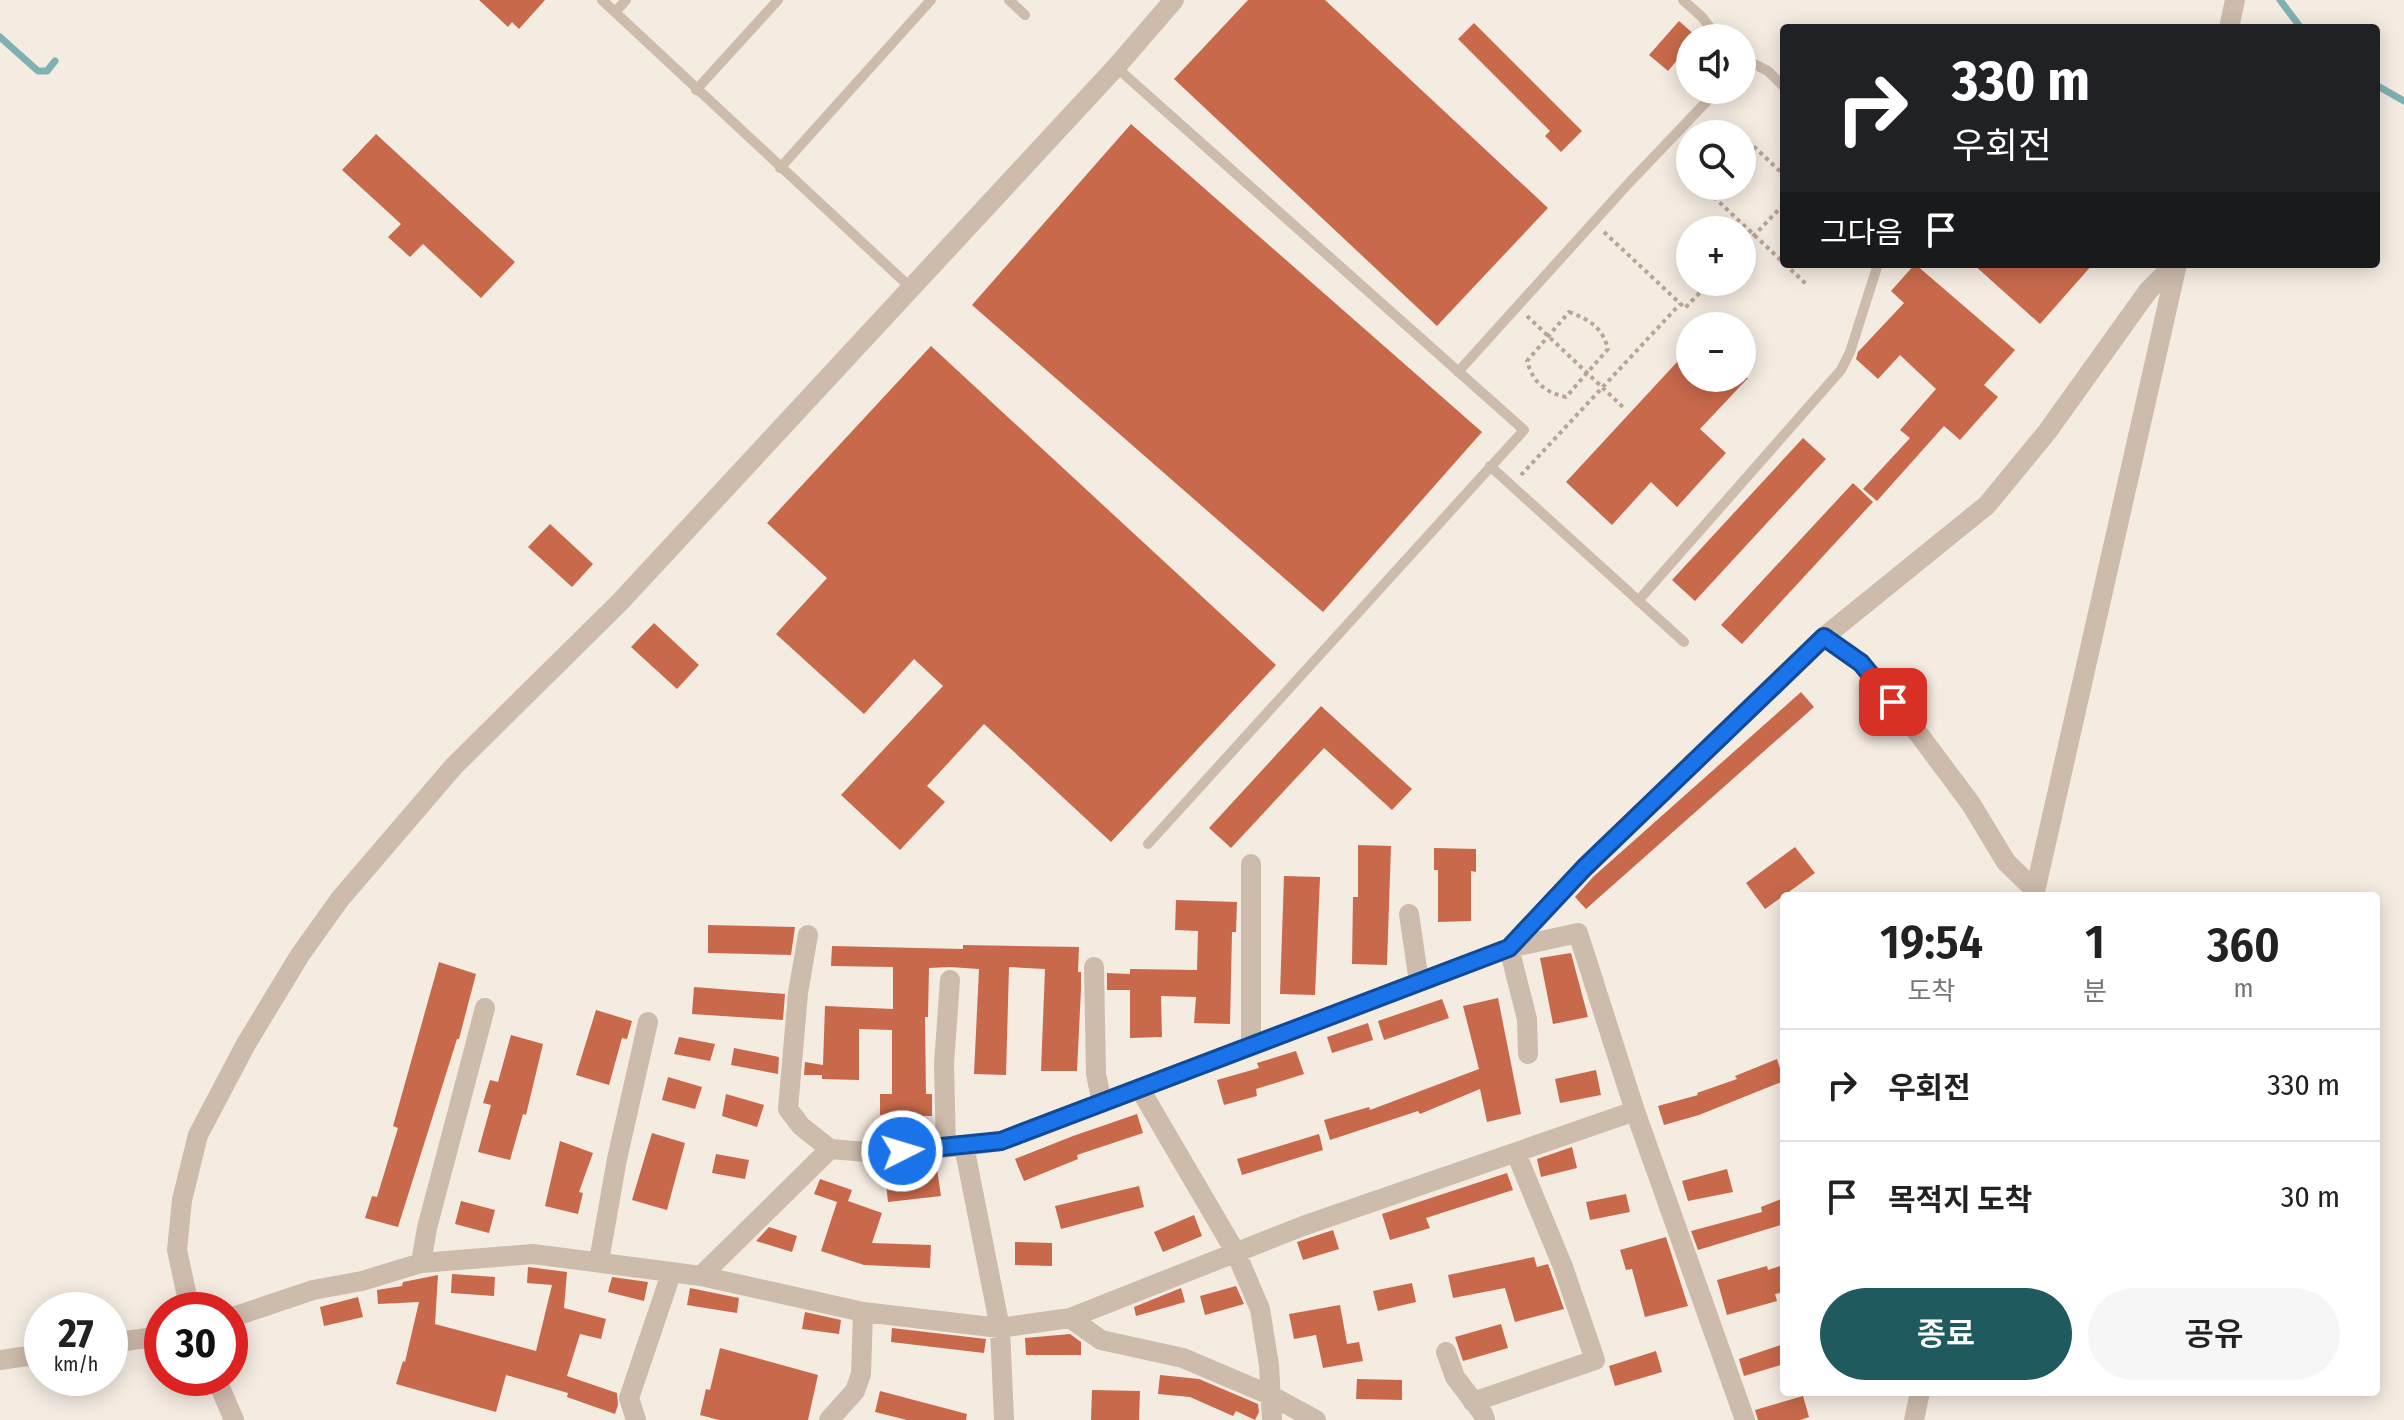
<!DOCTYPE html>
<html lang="ko">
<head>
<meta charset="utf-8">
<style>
	:root { --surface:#fff; --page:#f6f6f6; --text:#222; --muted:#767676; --line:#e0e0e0; --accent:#1f5a5e }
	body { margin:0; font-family:"Fira Sans Condensed","Noto Sans KR",sans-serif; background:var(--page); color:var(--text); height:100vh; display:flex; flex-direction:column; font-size:30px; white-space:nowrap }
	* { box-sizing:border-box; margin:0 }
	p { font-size:26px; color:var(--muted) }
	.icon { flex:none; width:44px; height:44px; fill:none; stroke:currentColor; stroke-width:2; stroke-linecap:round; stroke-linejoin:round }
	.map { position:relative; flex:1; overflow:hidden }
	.side { position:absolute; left:1780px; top:892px; width:600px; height:504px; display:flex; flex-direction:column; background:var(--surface); border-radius:8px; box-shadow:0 4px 20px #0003 }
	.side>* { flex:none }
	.hud { position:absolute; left:1780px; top:24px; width:600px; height:244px; border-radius:8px; box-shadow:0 4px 20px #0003; background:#202124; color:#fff; overflow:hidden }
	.controls { position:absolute; left:1676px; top:24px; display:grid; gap:16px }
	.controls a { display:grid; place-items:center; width:80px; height:80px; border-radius:50%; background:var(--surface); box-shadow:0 4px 20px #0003; font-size:40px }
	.speed { position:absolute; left:24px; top:1292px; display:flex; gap:16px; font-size:40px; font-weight:700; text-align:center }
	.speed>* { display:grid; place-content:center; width:104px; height:104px; border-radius:50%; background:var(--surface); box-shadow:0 4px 20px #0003; line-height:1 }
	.speed small { font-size:20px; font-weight:400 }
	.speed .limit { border:12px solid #d22; background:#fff; color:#111 }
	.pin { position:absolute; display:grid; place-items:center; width:68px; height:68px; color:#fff; margin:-34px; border-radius:16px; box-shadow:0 4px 12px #0006 }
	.me { position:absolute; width:88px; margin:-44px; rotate:85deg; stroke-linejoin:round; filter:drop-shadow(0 0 6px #0008) }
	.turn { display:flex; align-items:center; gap:28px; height:168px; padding:0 40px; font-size:36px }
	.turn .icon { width:104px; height:104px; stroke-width:2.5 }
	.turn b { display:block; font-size:56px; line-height:68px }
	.then { display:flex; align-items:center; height:76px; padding:0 40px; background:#0003; gap:16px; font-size:30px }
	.eta { display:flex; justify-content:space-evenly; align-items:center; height:136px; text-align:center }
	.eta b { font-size:48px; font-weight:600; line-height:56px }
	.cta { display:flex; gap:16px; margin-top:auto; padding:16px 40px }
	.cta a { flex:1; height:92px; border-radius:48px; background:var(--accent); color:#fff; font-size:32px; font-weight:600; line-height:92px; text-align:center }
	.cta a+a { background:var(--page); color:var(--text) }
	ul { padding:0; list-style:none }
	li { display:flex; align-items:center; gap:24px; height:112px; padding:0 40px; border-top:2px solid var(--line) }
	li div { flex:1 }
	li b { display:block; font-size:30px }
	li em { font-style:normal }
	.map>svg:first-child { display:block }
</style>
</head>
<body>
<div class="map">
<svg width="2404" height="1420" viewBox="0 0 2404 1420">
	<rect width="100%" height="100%" fill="#f4ebe1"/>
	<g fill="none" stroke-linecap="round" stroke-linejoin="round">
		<path stroke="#7fb0b2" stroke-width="7" d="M 2280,0 L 2301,28
			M 0,37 L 38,71 L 47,71 L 55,61
			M 2376,85 L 2404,101"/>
	</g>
	<path fill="#c8694b" d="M 479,0 L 545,0 L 519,29 L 512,22 L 508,27 Z
		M 1248,0 L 1325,0 L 1548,208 L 1437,326 L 1174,79 Z
		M 1679,21 L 1697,37 L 1690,38 L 1690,45 L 1668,71 L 1649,55 Z
		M 1474,23 L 1582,131 L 1561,152 L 1545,136 L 1550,131 L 1458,39 Z
		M 1131,124 L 1482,432 L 1323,612 L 972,305 Z
		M 376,134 L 515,262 L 481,298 L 423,244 L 410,257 L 388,237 L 401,224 L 342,170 Z
		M 1915,264 L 2015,350 L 1984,385 L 1998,397 L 1960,440 L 1944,426 L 1877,501 L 1863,489 L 1910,438 L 1900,430 L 1936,389 L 1900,355 L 1878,379 L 1856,359 L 1858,352 L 1904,303 L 1891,291 Z
		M 1973,264 L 2093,264 L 2040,324 Z
		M 931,346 L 1276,665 L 1111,842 L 984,724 L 927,786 L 945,802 L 900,850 L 841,795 L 943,686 L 914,659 L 864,714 L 776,634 L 827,578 L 767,523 Z
		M 1690,348 L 1690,378 L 1748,378 L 1700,429 L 1726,453 L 1677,507 L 1651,482 L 1612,525 L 1566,482 Z
		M 1803,438 L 1826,459 L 1695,601 L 1672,580 Z
		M 1853,483 L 1873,502 L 1742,644 L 1721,625 Z
		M 550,524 L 593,564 L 572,587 L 528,547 Z
		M 654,623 L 699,665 L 677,689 L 631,647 Z
		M 1801,692 L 1814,707 L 1586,909 L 1575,897 L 1593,877 Z
		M 1321,706 L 1412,789 L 1392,810 L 1324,748 L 1231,848 L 1209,828 Z
		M 1358,845 L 1391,846 L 1387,965 L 1352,964 L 1353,897 L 1358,897 Z
		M 1795,847 L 1815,873 L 1765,909 L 1746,883 Z
		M 1434,848 L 1476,849 L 1476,872 L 1471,871 L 1471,921 L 1438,922 L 1438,870 L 1434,870 Z
		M 1284,876 L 1320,877 L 1315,995 L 1280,994 Z
		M 1176,900 L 1237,902 L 1236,932 L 1232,932 L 1230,1024 L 1194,1023 L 1196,997 L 1161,996 L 1162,1037 L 1130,1038 L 1130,990 L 1107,990 L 1107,973 L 1130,974 L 1130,969 L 1197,970 L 1198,931 L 1175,930 Z
		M 708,925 L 795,927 L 791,955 L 708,953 Z
		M 963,945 L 1079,947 L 1078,972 L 1081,972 L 1081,989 L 1077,1071 L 1041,1071 L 1045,969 L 1009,967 L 1006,1075 L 974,1074 L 979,969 L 950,967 L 929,968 L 928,1017 L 925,1017 L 926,1094 L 932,1094 L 932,1116 L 880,1115 L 880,1094 L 892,1094 L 892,1030 L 859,1029 L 859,1080 L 822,1079 L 822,1075 L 804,1075 L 805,1062 L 823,1065 L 825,1006 L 893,1009 L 893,967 L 831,966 L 832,946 L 963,949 Z
		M 1571,953 L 1588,1017 L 1553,1024 L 1540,958 Z
		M 439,962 L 476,974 L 459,1039 L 457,1039 L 398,1227 L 365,1218 L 372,1196 L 377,1197 L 398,1128 L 393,1126 Z
		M 694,987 L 785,994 L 783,1020 L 692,1014 Z
		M 1498,998 L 1521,1114 L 1487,1122 L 1480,1089 L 1420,1114 L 1418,1111 L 1330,1140 L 1324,1120 L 1369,1107 L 1370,1110 L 1479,1069 L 1463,1006 Z
		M 1442,999 L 1449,1018 L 1384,1040 L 1378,1021 Z
		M 596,1010 L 632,1021 L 627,1039 L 622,1038 L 609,1085 L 576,1075 Z
		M 1368,1023 L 1373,1040 L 1332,1053 L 1327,1037 Z
		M 511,1035 L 543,1044 L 526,1115 L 523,1114 L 510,1160 L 478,1152 L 491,1105 L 483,1103 L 490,1080 L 498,1082 Z
		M 679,1037 L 715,1044 L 710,1061 L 674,1054 Z
		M 734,1048 L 779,1057 L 778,1074 L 731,1065 Z
		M 1296,1051 L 1304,1074 L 1256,1089 L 1257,1096 L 1224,1105 L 1217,1080 L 1259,1068 L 1257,1063 Z
		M 1777,1059 L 1784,1081 L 1699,1115 L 1664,1125 L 1658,1106 L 1698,1095 L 1697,1093 L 1737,1079 L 1735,1076 Z
		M 1596,1070 L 1601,1095 L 1560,1103 L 1555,1079 Z
		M 668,1077 L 702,1087 L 695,1109 L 662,1100 Z
		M 726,1094 L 764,1105 L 757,1127 L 722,1116 Z
		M 1137,1114 L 1143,1133 L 1077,1155 L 1078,1159 L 1024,1181 L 1015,1159 L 1073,1136 Z
		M 652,1133 L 685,1143 L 667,1210 L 632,1200 Z
		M 1319,1134 L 1323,1150 L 1242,1175 L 1237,1159 Z
		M 560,1141 L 593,1153 L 579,1192 L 583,1193 L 578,1214 L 545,1206 Z
		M 1572,1147 L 1577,1168 L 1541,1177 L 1537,1159 Z
		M 716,1154 L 749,1160 L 745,1179 L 712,1173 Z
		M 937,1169 L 941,1196 L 888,1202 L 885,1174 Z
		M 1727,1169 L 1733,1192 L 1688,1201 L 1682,1181 Z
		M 1507,1173 L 1513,1190 L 1426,1218 L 1430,1228 L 1390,1240 L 1382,1214 Z
		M 820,1179 L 852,1190 L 848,1201 L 882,1213 L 872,1243 L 931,1245 L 930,1268 L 864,1265 L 821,1251 L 837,1202 L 814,1194 Z
		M 1139,1186 L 1144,1207 L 1061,1229 L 1055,1206 Z
		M 1626,1194 L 1630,1212 L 1590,1220 L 1586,1202 Z
		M 1784,1198 L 1784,1224 L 1698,1250 L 1691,1231 L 1762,1212 L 1761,1207 Z
		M 461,1201 L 495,1210 L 489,1233 L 455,1224 Z
		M 1194,1215 L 1202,1236 L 1163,1252 L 1154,1232 Z
		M 769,1227 L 797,1236 L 792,1252 L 756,1241 Z
		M 1333,1230 L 1339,1249 L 1303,1260 L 1297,1242 Z
		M 1666,1237 L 1688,1306 L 1645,1317 L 1632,1269 L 1626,1270 L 1620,1250 Z
		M 1015,1242 L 1052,1243 L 1052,1266 L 1015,1265 Z
		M 1534,1257 L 1537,1267 L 1548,1264 L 1564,1309 L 1515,1322 L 1505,1288 L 1453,1298 L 1448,1275 Z
		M 1767,1266 L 1768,1270 L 1780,1266 L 1784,1292 L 1775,1294 L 1777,1301 L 1727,1315 L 1717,1280 Z
		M 528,1267 L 567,1272 L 564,1308 L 606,1319 L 601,1339 L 580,1334 L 567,1376 L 617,1393 L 618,1405 L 615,1414 L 567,1397 L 568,1393 L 506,1375 L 496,1412 L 396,1384 L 403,1361 L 405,1362 L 419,1302 L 378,1304 L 377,1290 L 402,1286 L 403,1282 L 438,1275 L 435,1324 L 536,1351 L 552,1285 L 527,1283 Z
		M 452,1274 L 495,1277 L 494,1296 L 451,1293 Z
		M 612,1277 L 648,1282 L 644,1301 L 608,1292 Z
		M 1412,1283 L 1416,1302 L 1378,1311 L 1373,1291 Z
		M 1236,1286 L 1244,1304 L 1205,1315 L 1200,1296 Z
		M 690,1288 L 739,1298 L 737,1313 L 687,1305 Z
		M 1181,1288 L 1185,1302 L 1136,1316 L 1134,1307 Z
		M 358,1297 L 363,1317 L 324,1326 L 320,1307 Z
		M 1340,1305 L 1347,1344 L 1359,1342 L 1363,1361 L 1323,1368 L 1316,1335 L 1294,1339 L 1289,1314 Z
		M 805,1312 L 841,1320 L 839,1334 L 802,1329 Z
		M 1501,1324 L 1508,1348 L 1463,1361 L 1455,1337 Z
		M 892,1328 L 986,1339 L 984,1353 L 891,1342 Z
		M 1070,1334 L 1081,1342 L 1081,1355 L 1026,1355 L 1025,1338 Z
		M 1784,1344 L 1784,1364 L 1744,1376 L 1739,1359 Z
		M 720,1348 L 818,1375 L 808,1420 L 719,1420 L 700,1415 L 706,1389 L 710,1390 Z
		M 1656,1351 L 1662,1372 L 1615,1386 L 1609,1366 Z
		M 1160,1375 L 1199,1379 L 1258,1404 L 1259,1412 L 1255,1420 L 1236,1411 L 1233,1416 L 1190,1397 L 1158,1394 Z
		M 1357,1379 L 1402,1380 L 1402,1400 L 1356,1399 Z
		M 1092,1390 L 1140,1391 L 1139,1420 L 1091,1420 Z
		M 880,1391 L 967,1414 L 966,1420 L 907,1420 L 875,1412 Z
		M 1803,1396 L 1809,1417 L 1800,1420 L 1758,1420 L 1755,1410 Z"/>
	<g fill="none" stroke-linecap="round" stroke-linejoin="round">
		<path stroke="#b9a596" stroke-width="4" stroke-dasharray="4 4" stroke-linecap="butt" d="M 1748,141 L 1784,175
			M 1702,186 L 1784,263
			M 1604,232 L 1685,308 L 1710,282
			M 1742,248 L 1784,204
			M 1785,264 L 1806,284
			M 1569,312 C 1590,320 1602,327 1608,349 L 1566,397 C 1544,392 1533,382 1527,361 Z
			M 1527,316 L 1624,408
			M 1521,475 L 1680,304"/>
		<path stroke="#cdbbac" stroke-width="10" d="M 602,0 L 911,288
			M 1009,0 L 1025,15
			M 1683,0 L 1702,17 L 1718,38
			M 615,12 L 626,0
			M 1742,58 L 1768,71 L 1784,87
			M 1116,67 L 1524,430 L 1148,844
			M 696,90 L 778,0
			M 780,168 L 931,0
			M 1458,372 L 1628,184 L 1708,100 L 1714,90
			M 1490,466 L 1684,642
			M 1638,601 L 1841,370 L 1850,352 L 1878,264"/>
		<path stroke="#cdbbac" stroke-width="20" d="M 2229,28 L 2235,0
			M 1824,637 L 1861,663 L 1909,721 L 1971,804 L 2006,862 L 2035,890
			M 1251,864 L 1251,1046
			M 2034,896 L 2177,264
			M 1409,914 L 1419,982
			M 808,935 L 798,993 L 788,1109 L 801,1126 L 830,1149 L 880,1153 L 964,1146
			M 1094,967 L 1096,1074 L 1102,1103
			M 1528,1054 L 1527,1019 L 1509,948 L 1584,868 L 1824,637 L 1987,505 L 2047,432 L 2148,291 L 2175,264
			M 1140,1089 L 1236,1253 L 1260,1309 L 1269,1365 L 1272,1420
			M 1635,1111 L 1745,1420
			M 946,1148 L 944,1064 L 950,980
			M 599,1261 L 617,1159 L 648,1022
			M 421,1263 L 427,1228 L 485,1008
			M 701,1276 L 830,1149
			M 190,1310 L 177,1250 L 182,1200 L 198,1135 L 246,1044 L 300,955 L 340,899 L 454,766 L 620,602 L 1116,67 L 1174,0
			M 230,1318 L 313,1290 L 362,1281 L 421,1263 L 533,1254 L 701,1276 L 863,1312 L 1000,1328 L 1070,1318 L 1303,1226 L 1635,1111 L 1578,933 L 1509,948 L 1001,1141 L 964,1146 L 1000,1328 L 1004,1420
			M 1070,1318 L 1101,1340 L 1183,1358 L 1270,1395 L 1316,1420
			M 110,1343 L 162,1336
			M 1446,1352 L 1455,1377 L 1483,1414 L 1485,1420
			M 0,1360 L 42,1354
			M 216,1378 L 234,1420
			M 1473,1402 L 1595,1360 L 1563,1267 L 1516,1153
			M 636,1420 L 629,1398 L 671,1274
			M 829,1420 L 855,1391 L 861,1374 L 863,1312
			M 1914,1420 L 1920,1392"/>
	</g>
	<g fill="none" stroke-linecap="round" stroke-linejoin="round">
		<g stroke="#114b97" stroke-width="20">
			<path id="route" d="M 902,1151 L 1001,1141 L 1509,948 L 1584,868 L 1824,637 L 1861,663 L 1893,702"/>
		</g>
		<use href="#route" stroke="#1a73e8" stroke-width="14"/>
	</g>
</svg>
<div class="controls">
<a><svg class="icon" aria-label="sound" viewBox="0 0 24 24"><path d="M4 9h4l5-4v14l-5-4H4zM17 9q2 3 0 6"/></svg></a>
<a><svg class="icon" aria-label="search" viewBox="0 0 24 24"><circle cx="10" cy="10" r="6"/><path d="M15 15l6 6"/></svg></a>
<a>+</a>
<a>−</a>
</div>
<div class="speed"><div>27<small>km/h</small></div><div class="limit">30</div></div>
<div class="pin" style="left:1893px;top:702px;background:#d93025"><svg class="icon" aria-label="arrive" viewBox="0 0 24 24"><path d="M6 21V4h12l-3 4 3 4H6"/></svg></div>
<svg class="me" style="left:902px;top:1151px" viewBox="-20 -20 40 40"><circle r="17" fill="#1a73e8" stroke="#fff" stroke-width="3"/><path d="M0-11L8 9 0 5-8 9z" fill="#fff"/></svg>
<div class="hud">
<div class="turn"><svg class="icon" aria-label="right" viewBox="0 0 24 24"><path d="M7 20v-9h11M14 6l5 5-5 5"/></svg><div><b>330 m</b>우회전</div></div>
<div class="then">그다음<svg class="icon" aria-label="arrive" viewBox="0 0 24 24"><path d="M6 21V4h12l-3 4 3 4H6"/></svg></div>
</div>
<section class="side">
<div class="eta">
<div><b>19:54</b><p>도착</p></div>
<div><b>1</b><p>분</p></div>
<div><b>360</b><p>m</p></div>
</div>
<ul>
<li><svg class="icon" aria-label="right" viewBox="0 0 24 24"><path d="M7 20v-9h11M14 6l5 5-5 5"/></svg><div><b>우회전</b></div><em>330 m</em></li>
<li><svg class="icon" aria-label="arrive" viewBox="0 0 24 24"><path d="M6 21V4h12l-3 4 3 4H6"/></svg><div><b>목적지 도착</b></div><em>30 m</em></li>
</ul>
<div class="cta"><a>종료</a><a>공유</a></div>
</section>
</div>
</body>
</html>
